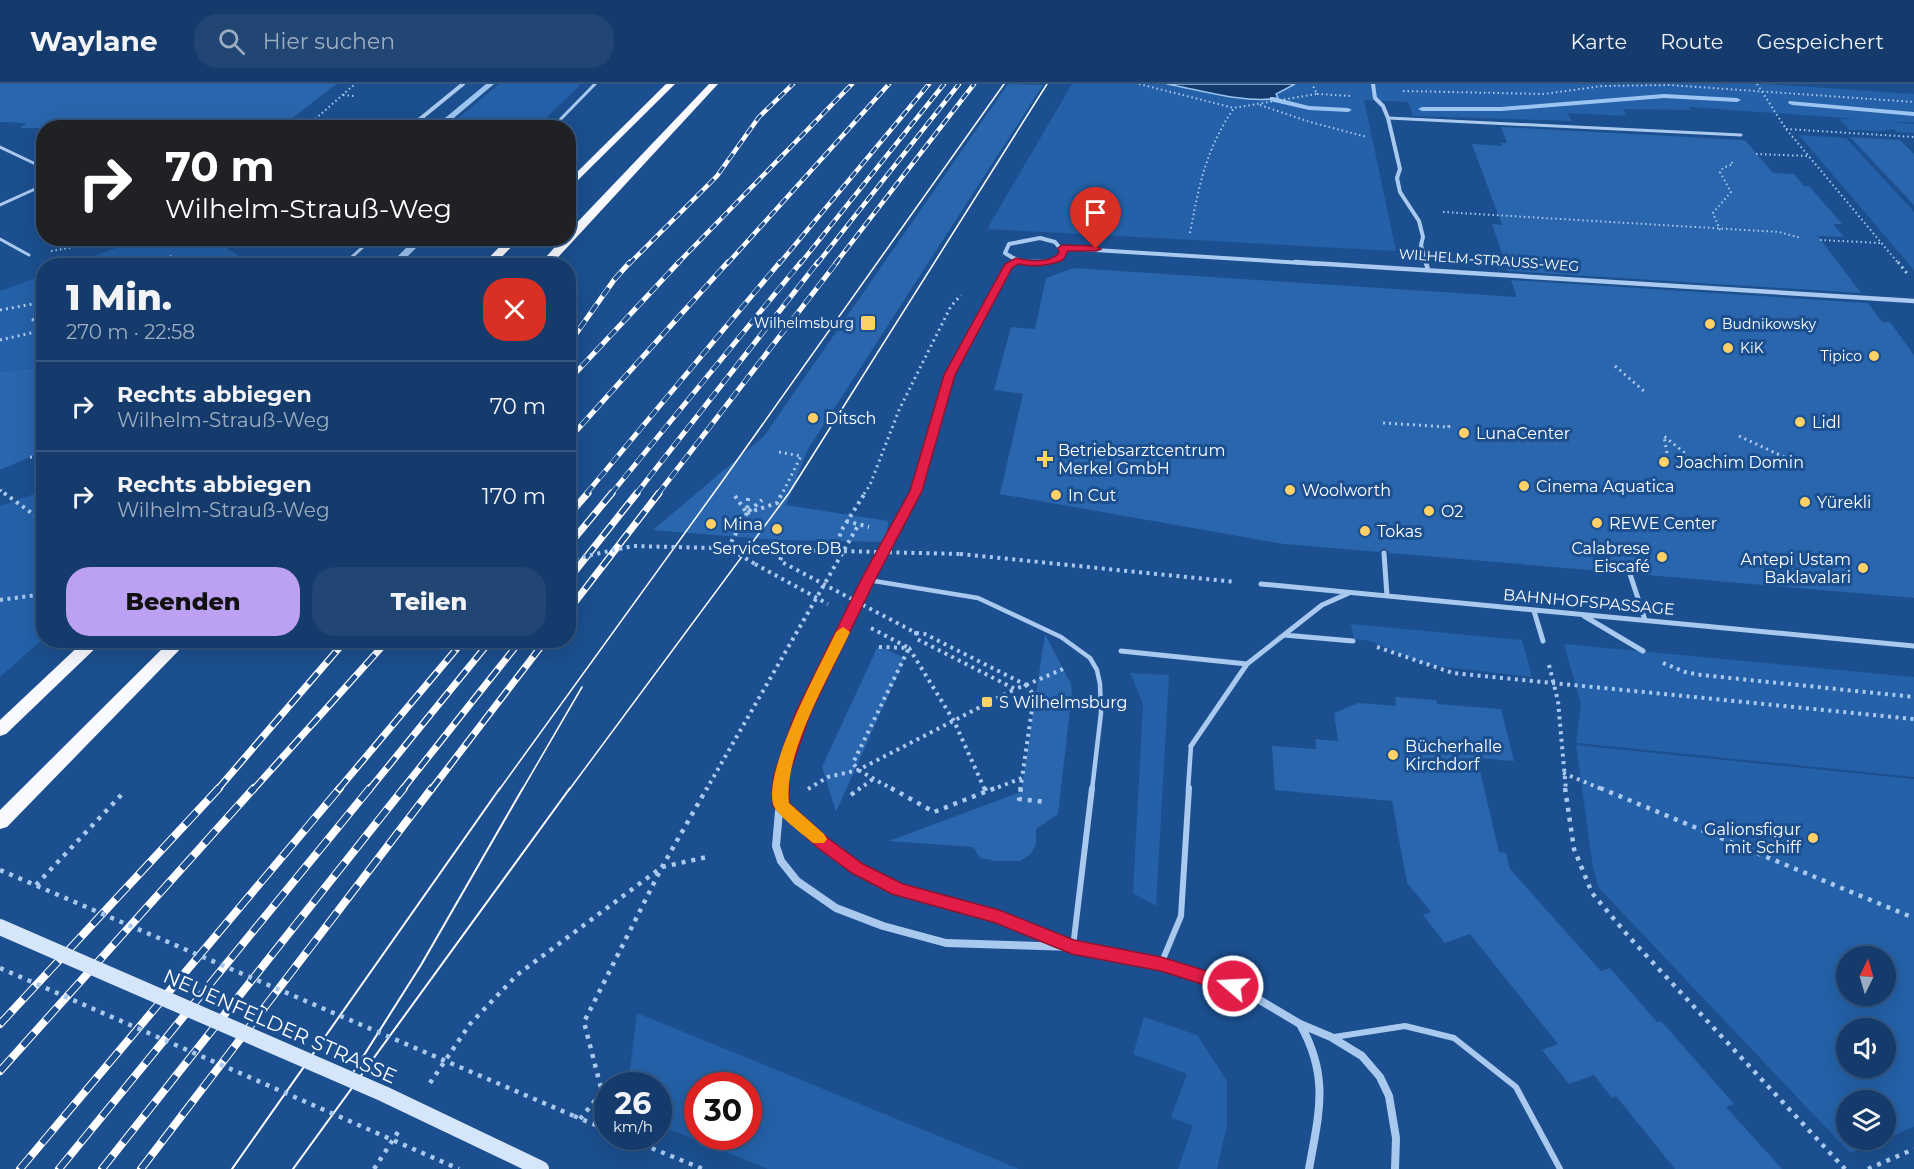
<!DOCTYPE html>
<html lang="de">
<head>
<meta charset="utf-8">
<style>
	:root { --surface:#143b6b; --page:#214673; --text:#f1f3f6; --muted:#9dadc1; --line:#33557e; --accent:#bca0f2 }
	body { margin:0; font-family:Montserrat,sans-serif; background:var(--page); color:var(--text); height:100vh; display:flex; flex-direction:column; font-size:22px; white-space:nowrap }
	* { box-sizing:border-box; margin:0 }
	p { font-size:20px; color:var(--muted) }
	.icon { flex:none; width:33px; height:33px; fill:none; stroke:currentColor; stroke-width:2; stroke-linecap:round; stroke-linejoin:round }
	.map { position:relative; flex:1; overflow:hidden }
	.side { position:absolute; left:36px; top:174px; width:540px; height:390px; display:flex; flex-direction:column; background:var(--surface); border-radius:24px; box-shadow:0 6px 24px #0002,0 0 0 2px var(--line) }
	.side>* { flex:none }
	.top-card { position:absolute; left:36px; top:36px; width:540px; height:126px; border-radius:24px; box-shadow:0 6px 24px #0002,0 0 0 2px var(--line); background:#202124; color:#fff; overflow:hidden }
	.needle { width:39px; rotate:5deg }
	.controls { position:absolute; left:1836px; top:862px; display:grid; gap:12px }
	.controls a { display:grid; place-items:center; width:60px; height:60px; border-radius:50%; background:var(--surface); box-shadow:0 6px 24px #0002,0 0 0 2px var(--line); font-size:30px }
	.speed { position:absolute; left:594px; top:988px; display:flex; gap:12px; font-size:30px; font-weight:700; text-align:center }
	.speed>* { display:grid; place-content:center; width:78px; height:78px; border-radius:50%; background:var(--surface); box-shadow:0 6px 24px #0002,0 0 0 2px var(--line); line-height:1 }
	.speed small { font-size:15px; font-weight:400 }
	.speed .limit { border:9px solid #d22; background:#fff; color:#111 }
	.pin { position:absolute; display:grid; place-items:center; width:51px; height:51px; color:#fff; margin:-62px -26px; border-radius:50% 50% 50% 0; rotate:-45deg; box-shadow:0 0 6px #0007 }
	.pin .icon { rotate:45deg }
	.me { position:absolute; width:66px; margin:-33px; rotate:289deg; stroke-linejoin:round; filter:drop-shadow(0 0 4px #0008) }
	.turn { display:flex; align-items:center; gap:21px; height:126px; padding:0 30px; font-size:27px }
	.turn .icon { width:78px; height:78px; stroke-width:2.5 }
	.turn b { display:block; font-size:42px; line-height:51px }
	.round { display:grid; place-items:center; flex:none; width:63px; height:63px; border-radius:24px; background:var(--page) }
	.head { display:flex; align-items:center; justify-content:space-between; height:102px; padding:0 30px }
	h1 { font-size:36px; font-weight:800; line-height:45px }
	.cta { display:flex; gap:12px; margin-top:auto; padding:12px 30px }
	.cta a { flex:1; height:69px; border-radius:24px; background:var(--accent); color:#111; font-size:24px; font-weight:800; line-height:69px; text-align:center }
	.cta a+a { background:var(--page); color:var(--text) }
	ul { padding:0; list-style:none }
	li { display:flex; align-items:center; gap:18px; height:90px; padding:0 30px; border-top:2px solid var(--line) }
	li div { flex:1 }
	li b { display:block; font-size:22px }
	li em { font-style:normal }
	header { display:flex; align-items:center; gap:36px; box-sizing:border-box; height:84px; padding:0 30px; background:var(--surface); border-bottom:2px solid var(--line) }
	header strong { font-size:28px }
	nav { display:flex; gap:33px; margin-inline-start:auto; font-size:21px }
	.search { width:420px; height:54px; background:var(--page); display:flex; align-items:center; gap:15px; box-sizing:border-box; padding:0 21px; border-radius:24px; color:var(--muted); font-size:22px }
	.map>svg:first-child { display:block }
</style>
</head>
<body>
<header>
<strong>Waylane</strong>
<div class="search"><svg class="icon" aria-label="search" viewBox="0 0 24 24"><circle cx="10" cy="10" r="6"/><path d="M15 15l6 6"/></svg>Hier suchen</div>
<nav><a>Karte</a><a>Route</a><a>Gespeichert</a></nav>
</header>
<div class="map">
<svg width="1914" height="1085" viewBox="0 0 1914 1085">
	<rect width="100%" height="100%" fill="#1b4f8f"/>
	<path fill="#2461a8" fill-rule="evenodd" d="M 499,0 L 581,0 L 537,43 L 448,43 Z
		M 1072,0 L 1765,0 L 1914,10 L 1914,38 L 1892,38 L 1914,40 L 1914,49 L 1897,48 L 1894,45 L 1882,47 L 1850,46 L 1839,35 L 1858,35 L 1689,23 L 1690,26 L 1623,25 L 1626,32 L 1568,29 L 1572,37 L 1413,32 L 1408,18 L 1364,16 L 1396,167 L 987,145 Z
		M 1799,51 L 1846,54 L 1914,128 L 1914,186 Z
		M 143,154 L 214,155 L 240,173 L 236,182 L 69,181 Z
		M 43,191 L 43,283 L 0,288 L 0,207 Z
		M 43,407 L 43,555 L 0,593 L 0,422 Z
		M 1351,540 L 1522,556 L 1532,593 L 1428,581 L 1370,557 L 1354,555 Z
		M 1564,560 L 1914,593 L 1914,693 L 1576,659 L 1581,620 Z
		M 1130,589 L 1169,591 L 1156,822 L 1133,809 L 1143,620 Z
		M 1576,661 L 1914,695 L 1914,1043 L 1886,1055 L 1886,1017 L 1846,1017 L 1846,1056 L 1882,1056 L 1850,1069 L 1599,804 L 1593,784 ZM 1846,873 L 1886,873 L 1886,912 L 1846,912 ZM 1846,945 L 1886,945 L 1886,984 L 1846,984 Z
		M 637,929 L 1019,1085 L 768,1085 L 659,1041 L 658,1002 L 628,1002 ZM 698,1002 L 748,1002 L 748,1053 L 698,1053 Z
		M 1144,933 L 1197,951 L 1227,997 L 1227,1041 L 1217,1085 L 1178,1085 L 1193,1042 L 1171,1033 L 1187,990 L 1133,970 Z"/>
	<path fill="#123a6d" stroke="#9cc4f0" stroke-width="1.5" d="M 1167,0 L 1295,0 L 1276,10 L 1278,14 C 1246,20 1199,6 1167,0 Z"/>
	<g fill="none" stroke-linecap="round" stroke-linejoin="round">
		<path fill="#9cc4f0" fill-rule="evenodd" d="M 486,0 L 494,0 L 442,44 L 433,44 Z
			M 1664,10 L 1737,14 L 1741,16 L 1737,18 L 1664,14 L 1501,27 L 1422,27 L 1418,25 L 1422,23 L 1501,23 Z
			M 1273,13 L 1309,22 L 1348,24 L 1352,26 L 1348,28 L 1309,26 L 1270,17 L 1270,13 Z
			M 1789,17 L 1914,28 L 1914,32 L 1792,21 L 1788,19 Z
			M 416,154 L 426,154 L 398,182 L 388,182 Z"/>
	</g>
	<path fill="#2a66ad" d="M 0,0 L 336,0 L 280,44 L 20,44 L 27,39 L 0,38 Z
		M 1008,0 L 1043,1 L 808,365 L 786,421 L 888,437 L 887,451 L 883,458 L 776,456 L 653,446 L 764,352 Z
		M 1501,43 L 1745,56 L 1773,89 L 1794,90 L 1804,102 L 1809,102 L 1842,140 L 1833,140 L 1844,153 L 1818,152 L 1861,209 L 1508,187 L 1492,140 L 1502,141 L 1472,60 L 1502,62 L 1501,59 L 1507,59 Z
		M 1850,53 L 1900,56 L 1914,70 L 1914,121 Z
		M 1074,184 L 1517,213 L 1511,196 L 1868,219 L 1882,238 L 1890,238 L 1914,271 L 1914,514 L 1635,490 L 1630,485 L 1625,489 L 1389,469 L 1384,464 L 1379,468 L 1284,460 L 1000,410 L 1023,310 L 994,306 L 1011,243 L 1035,245 L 1046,194 Z
		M 44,283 L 44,367 L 0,386 L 0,288 Z
		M 1045,550 L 1071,600 L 1072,608 L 1058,730 L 1036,745 L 1036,760 L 1031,770 L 1020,777 L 996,777 L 980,774 L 973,763 L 889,757 L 1021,708 Z
		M 878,562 L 905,574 L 836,728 L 822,683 Z
		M 1395,613 L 1436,616 L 1437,620 L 1501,625 L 1514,677 L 1477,674 L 1499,768 L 1506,769 L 1510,785 L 1601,887 L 1610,884 L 1657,938 L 1661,937 L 1734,1020 L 1726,1023 L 1782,1085 L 1675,1085 L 1616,1012 L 1612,1014 L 1594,991 L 1569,1000 L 1542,966 L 1558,960 L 1470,850 L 1445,859 L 1423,831 L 1431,828 L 1407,799 L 1392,717 L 1275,706 L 1272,662 L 1316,665 L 1315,655 L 1338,657 L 1334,629 L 1358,619 L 1396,622 Z"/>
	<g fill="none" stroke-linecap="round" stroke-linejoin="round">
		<path stroke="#a9c9ee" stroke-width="2" stroke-dasharray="1.5 3" stroke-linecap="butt" d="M 1139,0 L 1234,24 L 1317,10 L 1312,0
			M 1757,0 L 1786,45 L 1899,180
			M 1403,7 L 1544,10 L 1602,2 L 1669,1 L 1914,18
			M 1317,10 L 1351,12
			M 343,11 L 354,12
			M 1260,21 L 1310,38 L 1367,53
			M 316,35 L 327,35
			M 305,44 L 355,0
			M 1786,45 L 1914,53
			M 1756,70 L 1808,72
			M 1443,128 L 1779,148 L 1801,154
			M 1720,146 L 1713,129 L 1731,108 L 1720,88 L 1723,84 L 1733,80 L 1730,76
			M 1190,149 C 1199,101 1206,65 1234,24
			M 1820,156 L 1880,159
			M 51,167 L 127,154
			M 170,174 L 189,175
			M 140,180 L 169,174 L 172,171"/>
		<path stroke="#a9c9ee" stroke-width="3" stroke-dasharray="2 4" stroke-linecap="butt" d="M 1898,178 L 1909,192
			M 130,182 L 147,178
			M 0,226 L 44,218
			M 44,228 L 33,236 L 44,239
			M 1769,247 L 1765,241 L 1789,243
			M 0,256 L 44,246
			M 1615,282 L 1645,308
			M 1383,339 L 1449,343 L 1448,340
			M 1739,352 L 1797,379
			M 779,368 L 801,372 L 782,410
			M 1667,369 L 1664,352 L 1687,371
			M 30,373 L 44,375
			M 0,406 L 6,410
			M 864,410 L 870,401 L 899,326 L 951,222 L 961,211"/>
		<path stroke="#a9c9ee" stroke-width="4" stroke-dasharray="3 4.5" stroke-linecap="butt" d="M 4,409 L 44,438
			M 735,412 L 747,429
			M 749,427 L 762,416
			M 747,429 L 777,419 L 782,409
			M 846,437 L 869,443
			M 836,467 L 841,447 L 865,409
			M 960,470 L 1236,498
			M 755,480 L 828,520
			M 0,516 L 44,510
			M 871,544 L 909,564 L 853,679 L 858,686 L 894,706
			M 916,549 L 925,550 L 1026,601 L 1015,605 L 917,555 Z
			M 879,563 L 909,564 L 954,637 L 985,706
			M 1377,563 L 1453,589 L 1914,635
			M 1663,579 L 1685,588 L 1701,591 L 1914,613
			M 1549,581 L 1558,617 L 1566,706
			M 1026,601 L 1063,585
			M 1563,689 L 1604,706
			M 808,705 L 828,693 L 858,686 L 1015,605
			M 706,706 L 859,440
			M 858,706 L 873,695
			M 991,706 L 1022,694 L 1034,611 L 1026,601
			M 1020,706 L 1022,694"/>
		<path stroke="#a9c9ee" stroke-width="4.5" stroke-dasharray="4 6" stroke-linecap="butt" d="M 891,704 L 934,728 L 995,704
			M 985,704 L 986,707
			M 1021,704 L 1019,715 L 1047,718
			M 1565,704 L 1574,765 L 1592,809 L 1630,854 L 1845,1085
			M 1600,704 L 1914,834
			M 851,711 L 860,704
			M 36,801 L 124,708
			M 430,999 L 470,940 L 517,891 L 662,783 L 707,773
			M 574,1032 L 608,1046
			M 580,1035 L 602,1008 L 584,938 L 662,783 L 707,704
			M 624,1053 L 703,1085
			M 374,1085 L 398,1048
			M 1868,1085 L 1914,1065"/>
		<path stroke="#a9c9ee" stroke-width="3" d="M 1388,34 L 1741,51
			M 552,44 L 595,0
			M 0,63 L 44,84
			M 0,121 L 44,101
			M 0,155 L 29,171
			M 344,180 L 373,154"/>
		<path stroke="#a9c9ee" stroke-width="4" d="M 342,182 L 346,178"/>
		<path stroke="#a9c9ee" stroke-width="4.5" d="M 868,496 L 978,514 L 1061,553 L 1090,574 L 1097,586 L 1100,600 L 1101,629 L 1092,706
			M 1188,706 L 1191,662"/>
		<path stroke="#a9c9ee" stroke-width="6" d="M 1073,863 L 1092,704
			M 1161,880 L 1181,832 L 1189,704
			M 1334,953 L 1405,942 L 1454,954 L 1516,1003 L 1560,1085"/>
		<path stroke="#a9c9ee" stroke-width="5" d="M 1384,469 L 1387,512
			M 1630,490 L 1645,536
			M 1261,500 L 1914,562
			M 1534,527 L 1543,557
			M 1584,532 L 1643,567
			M 1284,551 L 1353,557
			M 1121,567 L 1247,580
			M 1191,662 L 1247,580 L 1322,521 L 1349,509"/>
		<path stroke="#a9c9ee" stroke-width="4" d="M 1373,0 L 1375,14 L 1383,22 L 1388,34 L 1400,85 L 1397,94 L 1400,108 L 1419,137 L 1423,153 L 1421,161 L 1426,180
			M 409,44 L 463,0
			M 1040,154 L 1055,158 L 1064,169 C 1048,185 1022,181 1005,169 L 1009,160 Z
			M 1063,164 L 1319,180
			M 1011,180 L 1016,177"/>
		<path stroke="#a9c9ee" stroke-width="4.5" d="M 1025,178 L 1048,178
			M 1295,178 L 1914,217
			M 1426,178 L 1428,186
			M 914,410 L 949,291 L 1008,182 L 1014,178"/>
		<path stroke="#a9c9ee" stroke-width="6" d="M 780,706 L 791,660 L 868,496 L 915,409"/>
		<path stroke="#a9c9ee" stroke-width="8" d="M 781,704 L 776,762 L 781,777 L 797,797 L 836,824 L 883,842 L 946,859 L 1073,863 L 1161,880 L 1217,896 L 1248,909 L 1300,940 L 1331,953 L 1362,972 L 1380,993 L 1389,1012 L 1396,1054 L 1395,1085
			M 781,721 L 823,760 L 878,797 L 898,805 L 999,833 L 1069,862
			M 1300,940 C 1330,993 1319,1029 1309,1085"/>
		<path fill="#f8faff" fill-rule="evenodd" d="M 666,0 L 675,0 L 568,106 L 568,97 Z
			M 709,0 L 718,0 L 550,182 L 538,182 L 563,154 L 568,154 L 568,148 Z
			M 508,154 L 520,154 L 493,182 L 481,182 Z
			M 85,556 L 104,556 L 6,650 L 0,652 L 0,636 Z
			M 171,556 L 189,556 L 7,743 L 0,745 L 0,726 Z"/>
		<path stroke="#fff" stroke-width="1.5" d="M 499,706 L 721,399 L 1004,0
			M 522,706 L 582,603
			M 569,706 L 789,409 L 1047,0"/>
		<path stroke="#fff" stroke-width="2" d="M 354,987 L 421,881 L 523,704
			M 232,1085 L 500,704
			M 293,1085 L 570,704"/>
		<g stroke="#fff" stroke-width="4.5">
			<path id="rail-far3" d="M 629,180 L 717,92 L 759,33 L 793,0
				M 677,180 L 852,0
				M 727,180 L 889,0
				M 779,180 L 929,0
				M 800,180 L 944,0
				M 817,180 L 959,0
				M 835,180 L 974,0"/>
		</g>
		<g stroke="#fff" stroke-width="5">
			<path id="rail-far2" d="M 568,261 L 614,196 L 630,178
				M 568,297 L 679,178
				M 568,356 L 728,178
				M 586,410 L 780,178
				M 611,410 L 801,178
				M 636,410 L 818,178
				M 658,410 L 837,178"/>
		</g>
		<g stroke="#fff" stroke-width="7">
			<path id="rail-far1" d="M 568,432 L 588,409
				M 568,462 L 612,409
				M 568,496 L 637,409
				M 568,527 L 659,409
				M 217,706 L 346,556
				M 253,706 L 388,556
				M 338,706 L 464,556
				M 369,706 L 491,556
				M 402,706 L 521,556
				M 431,706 L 546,556"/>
		</g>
		<g stroke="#fff" stroke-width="8">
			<path id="rail" d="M 0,940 L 219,704
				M 0,987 L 254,704
				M 20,1085 L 340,704
				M 59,1085 L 370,704
				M 102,1085 L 404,704
				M 141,1085 L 432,704"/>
		</g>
		<use href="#rail-far3" stroke="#1b4f8f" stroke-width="3" stroke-dasharray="8" stroke-linecap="butt"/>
		<use href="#rail-far2" stroke="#1b4f8f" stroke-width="4" stroke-dasharray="10" stroke-linecap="butt"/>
		<use href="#rail-far1" stroke="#1b4f8f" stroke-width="4.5" stroke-dasharray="14" stroke-linecap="butt"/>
		<use href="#rail" stroke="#1b4f8f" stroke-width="6" stroke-dasharray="17" stroke-linecap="butt"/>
		<path stroke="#a9c9ee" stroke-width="4" stroke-dasharray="3 4.5" stroke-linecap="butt" d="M 748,414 L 747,429 L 728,464 L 755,480
			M 783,466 L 780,477 L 916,549
			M 568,476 L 633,462 L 960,470"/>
		<path stroke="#a9c9ee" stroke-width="4.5" stroke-dasharray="4 6" stroke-linecap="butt" d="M 0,786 L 574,1032
			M 0,884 L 459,1085"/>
		<path stroke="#d6e6fa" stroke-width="16" d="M 0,843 L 384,1010 L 541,1085"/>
	</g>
	<path fill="#e11d48" stroke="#92132f" stroke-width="1.5" d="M 1062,161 L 1096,162 L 1101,165 L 1096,167 L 1068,167 L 1063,176 C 1049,182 1033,183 1018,180 L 1012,184 L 955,291 L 922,407 L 875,496 L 810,630 L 789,691 L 789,719 L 829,755 L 863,780 L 903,800 L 999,826 L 1074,856 L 1161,873 L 1239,897 L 1241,902 L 1239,907 L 1233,910 L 1161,887 L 1072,870 L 996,839 L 892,810 L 852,789 L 818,764 L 773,722 L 772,707 L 774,691 L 795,630 L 861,496 L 910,407 L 944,291 L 1005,180 L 1016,174 C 1029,177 1049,180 1059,169 L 1058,164 Z"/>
	<path fill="#f59e0b" d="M 843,543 L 850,548 C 829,593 783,670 789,719 L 824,750 L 827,755 L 824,759 L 813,759 C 804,751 776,731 773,720 C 764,684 819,584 836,548 Z"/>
	<g fill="#ffd166" stroke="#1b4f8f" stroke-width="2">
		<rect x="860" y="231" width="16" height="16" rx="3"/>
		<circle cx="1710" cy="240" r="6"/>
		<circle cx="1728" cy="264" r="6"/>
		<circle cx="1874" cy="272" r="6"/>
		<circle cx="813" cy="334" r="6"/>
		<circle cx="1800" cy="338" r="6"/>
		<circle cx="1464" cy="349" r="6"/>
		<path d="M1042 366h6v6h6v6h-6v6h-6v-6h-6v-6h6z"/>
		<circle cx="1664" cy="378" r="6"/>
		<circle cx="1524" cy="402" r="6"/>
		<circle cx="1290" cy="406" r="6"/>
		<circle cx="1056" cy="411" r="6"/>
		<circle cx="1805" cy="418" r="6"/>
		<circle cx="1429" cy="427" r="6"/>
		<circle cx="1597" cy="439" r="6"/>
		<circle cx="711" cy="440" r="6"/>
		<circle cx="777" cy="445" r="6"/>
		<circle cx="1365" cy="447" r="6"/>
		<circle cx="1662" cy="473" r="6"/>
		<circle cx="1863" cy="484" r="6"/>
		<rect x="981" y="612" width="12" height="12" rx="3"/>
		<circle cx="1393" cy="671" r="6"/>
		<circle cx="1813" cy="754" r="6"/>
	</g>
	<g text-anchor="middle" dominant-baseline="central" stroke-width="6" stroke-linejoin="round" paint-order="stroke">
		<g font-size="14" fill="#fff" stroke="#1b4f8f">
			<text transform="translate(1489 176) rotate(4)">WILHELM-STRAUSS-WEG</text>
		</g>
		<g font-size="14" fill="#fff" stroke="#1b4f8f" text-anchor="end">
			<text x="854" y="239">Wilhelmsburg</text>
			<text x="1722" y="240" text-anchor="start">Budnikowsky</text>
			<text x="1740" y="264" text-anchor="start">KiK</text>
			<text x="1862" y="272">Tipico</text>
		</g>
		<g font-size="16" fill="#fff" stroke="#1b4f8f" text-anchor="start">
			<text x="825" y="334">Ditsch</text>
			<text x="1812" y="338">Lidl</text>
			<text x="1476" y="349">LunaCenter</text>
			<text x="1058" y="366">Betriebsarztcentrum<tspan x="1058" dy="18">Merkel GmbH</tspan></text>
			<text x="1676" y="378">Joachim Domin</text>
			<text x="1536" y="402">Cinema Aquatica</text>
			<text x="1302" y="406">Woolworth</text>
			<text x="1068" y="411">In Cut</text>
			<text x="1817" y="418">Yürekli</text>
			<text x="1441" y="427">O2</text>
			<text x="1609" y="439">REWE Center</text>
			<text x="723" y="440">Mina</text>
			<text x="1377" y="447">Tokas</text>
			<text x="777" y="464" text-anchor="middle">ServiceStore DB</text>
			<text x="1650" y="464" text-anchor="end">Calabrese<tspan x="1650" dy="18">Eiscafé</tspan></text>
			<text x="1851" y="475" text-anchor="end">Antepi Ustam<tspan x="1851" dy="18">Baklavalari</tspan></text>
			<text x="999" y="618">S Wilhelmsburg</text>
			<text x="1405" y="662">Bücherhalle<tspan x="1405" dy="18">Kirchdorf</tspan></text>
			<text x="1801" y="745" text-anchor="end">Galionsfigur<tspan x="1801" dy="18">mit Schiff</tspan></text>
		</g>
		<g font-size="16" fill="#fff" stroke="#1b4f8f">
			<text transform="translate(1589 518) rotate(5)">BAHNHOFSPASSAGE</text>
		</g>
		<g font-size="20" fill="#fff" stroke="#1b4f8f">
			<text transform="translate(280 942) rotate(24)">NEUENFELDER STRASSE</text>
		</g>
	</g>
</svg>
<div class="controls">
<a><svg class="needle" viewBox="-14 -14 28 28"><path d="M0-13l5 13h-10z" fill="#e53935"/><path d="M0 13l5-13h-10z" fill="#9dadc1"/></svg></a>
<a><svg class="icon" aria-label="sound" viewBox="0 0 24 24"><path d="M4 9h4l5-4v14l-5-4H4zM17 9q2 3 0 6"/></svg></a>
<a><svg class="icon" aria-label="layers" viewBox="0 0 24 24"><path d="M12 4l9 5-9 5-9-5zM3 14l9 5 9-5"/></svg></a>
</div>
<div class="speed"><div>26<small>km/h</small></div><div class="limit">30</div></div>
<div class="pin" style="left:1096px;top:165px;background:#d93025"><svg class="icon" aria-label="arrive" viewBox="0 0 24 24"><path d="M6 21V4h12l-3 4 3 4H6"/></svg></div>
<svg class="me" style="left:1233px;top:902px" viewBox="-20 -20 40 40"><circle r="17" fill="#e11d48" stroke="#fff" stroke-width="3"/><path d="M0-11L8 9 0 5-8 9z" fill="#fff"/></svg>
<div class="top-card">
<div class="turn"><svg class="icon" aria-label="right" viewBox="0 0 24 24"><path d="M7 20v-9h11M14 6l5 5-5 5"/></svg><div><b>70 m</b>Wilhelm-Strauß-Weg</div></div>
</div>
<section class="side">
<div class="head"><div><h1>1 Min.</h1><p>270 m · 22:58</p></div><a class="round" style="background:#d93025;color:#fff"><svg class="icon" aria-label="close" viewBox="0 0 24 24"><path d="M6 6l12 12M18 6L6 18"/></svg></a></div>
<ul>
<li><svg class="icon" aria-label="right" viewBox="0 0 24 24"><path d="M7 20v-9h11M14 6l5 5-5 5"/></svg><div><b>Rechts abbiegen</b><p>Wilhelm-Strauß-Weg</p></div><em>70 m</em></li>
<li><svg class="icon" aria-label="right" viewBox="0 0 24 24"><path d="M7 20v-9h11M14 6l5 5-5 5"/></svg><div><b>Rechts abbiegen</b><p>Wilhelm-Strauß-Weg</p></div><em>170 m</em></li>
</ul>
<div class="cta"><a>Beenden</a><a>Teilen</a></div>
</section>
</div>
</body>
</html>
